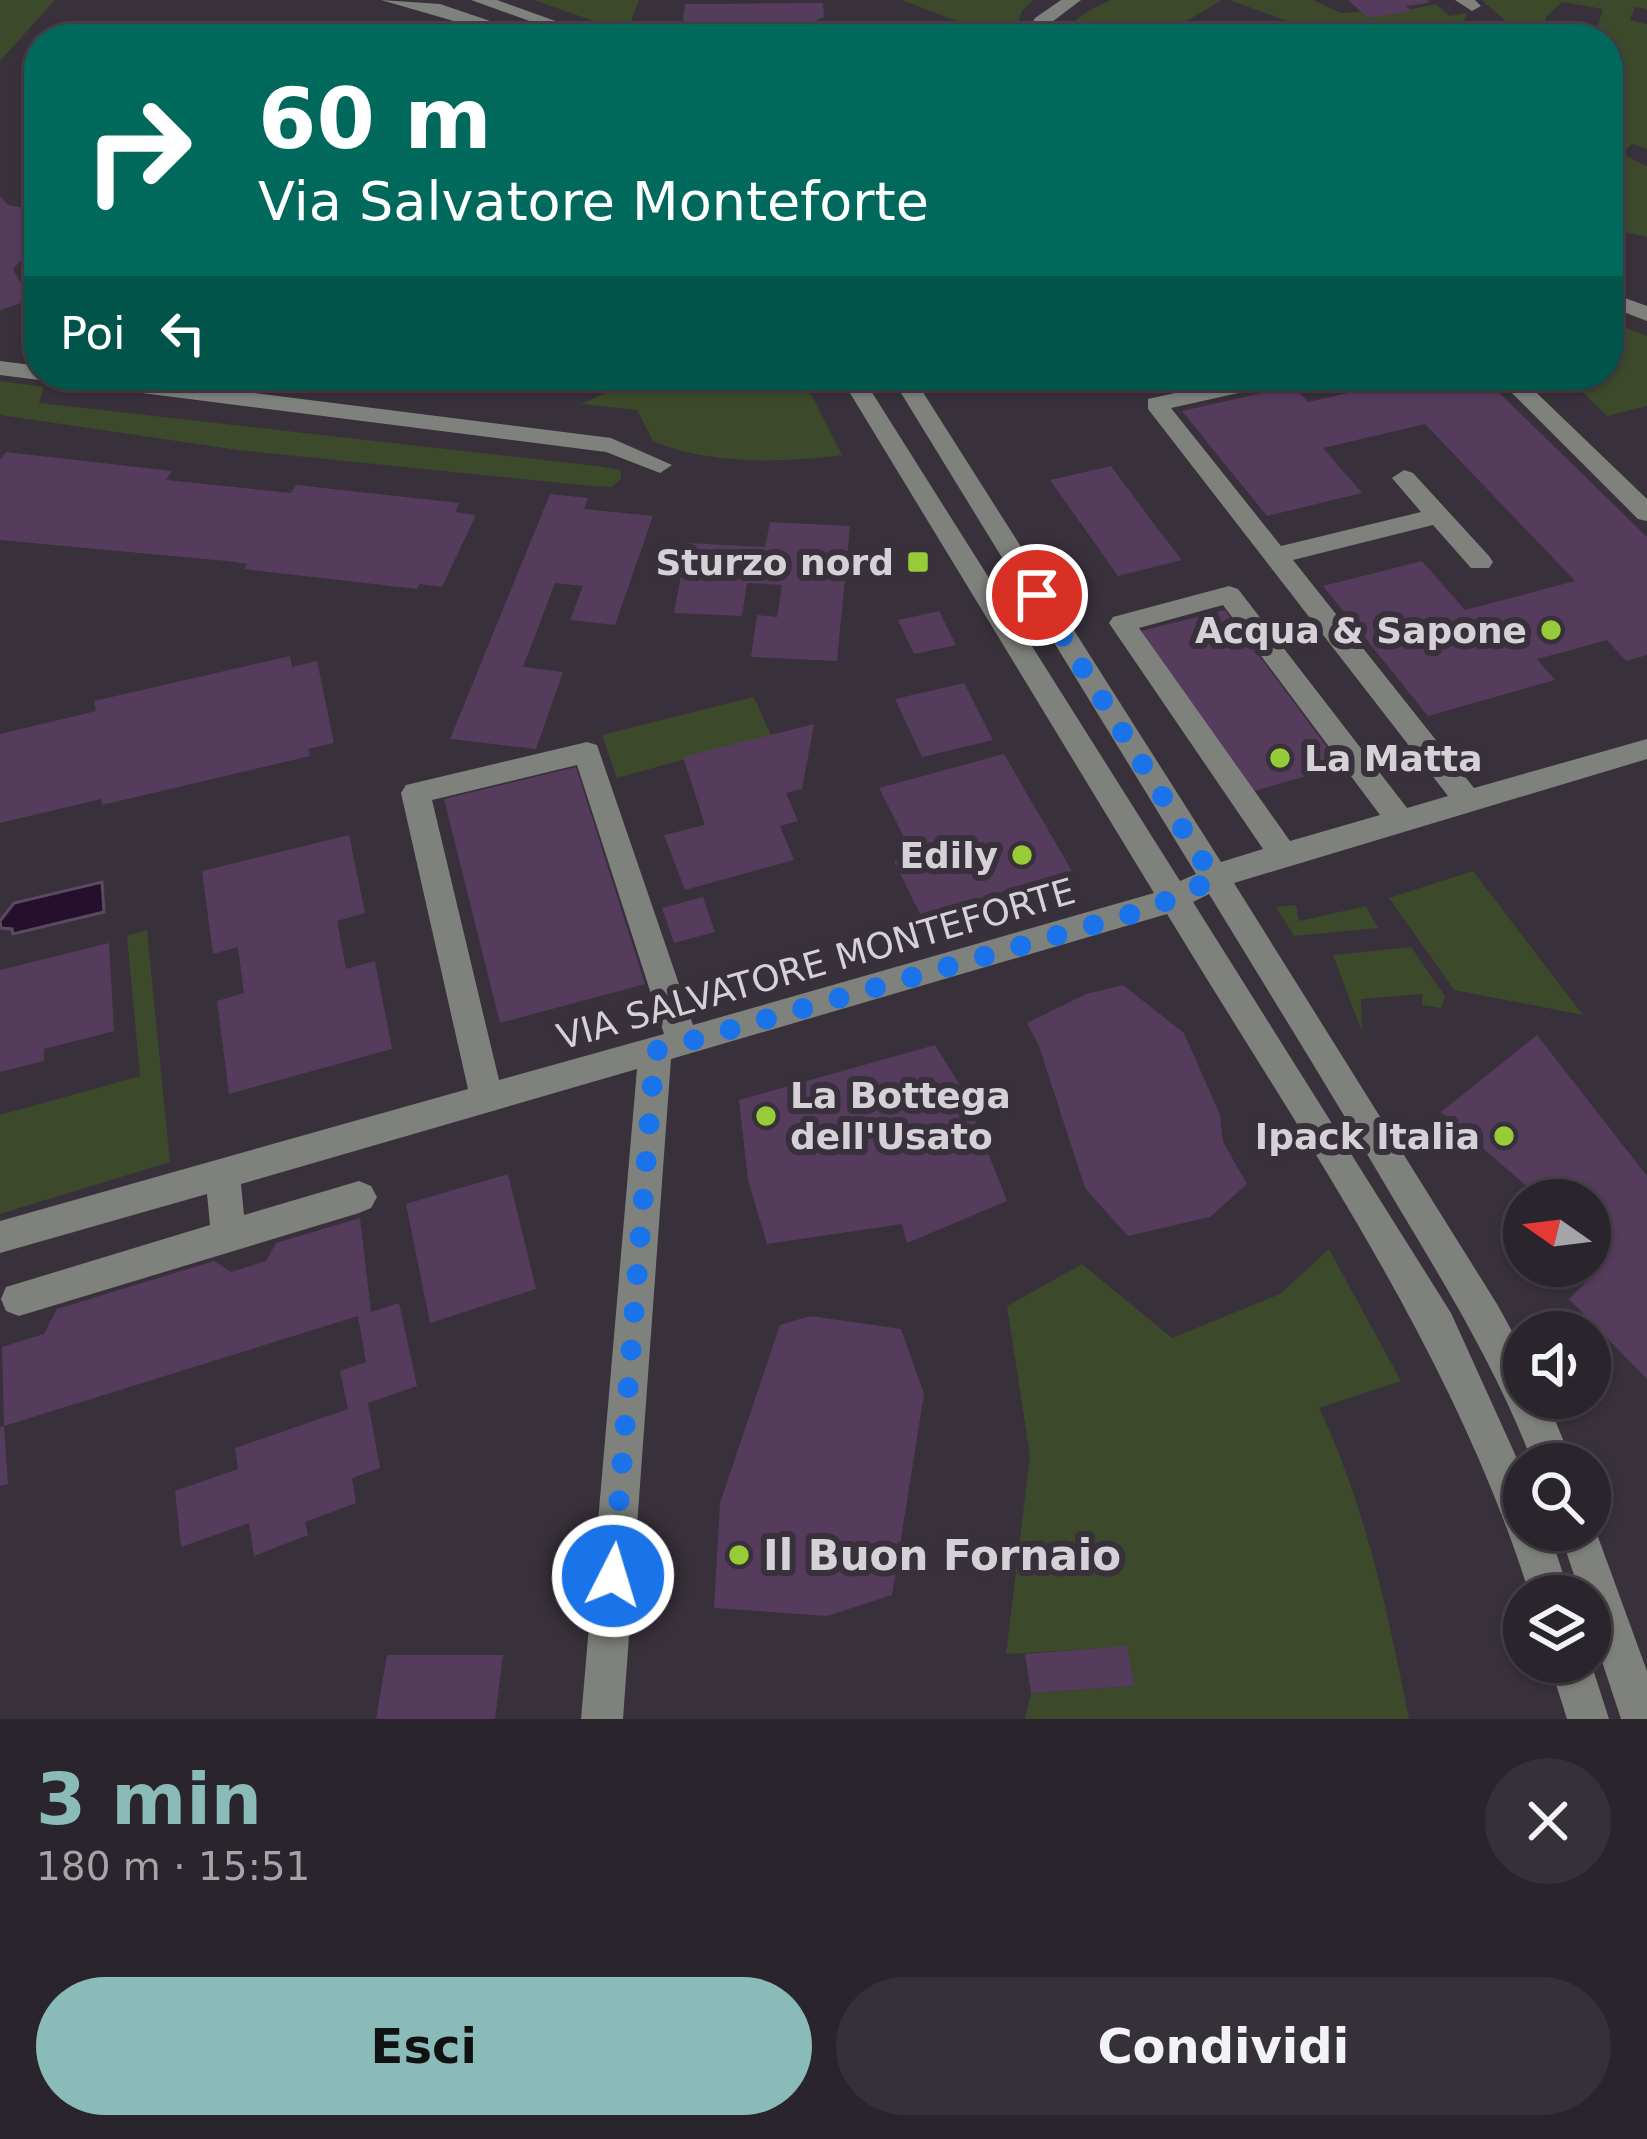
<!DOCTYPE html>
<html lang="it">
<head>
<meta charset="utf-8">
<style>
	:root { --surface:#2a242c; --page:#363038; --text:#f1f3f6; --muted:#a5a4a9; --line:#464148; --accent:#8bbbb9 }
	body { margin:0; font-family:"DejaVu Sans",sans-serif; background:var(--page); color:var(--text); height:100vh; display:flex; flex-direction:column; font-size:45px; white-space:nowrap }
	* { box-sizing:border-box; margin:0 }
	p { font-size:39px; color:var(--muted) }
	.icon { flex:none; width:66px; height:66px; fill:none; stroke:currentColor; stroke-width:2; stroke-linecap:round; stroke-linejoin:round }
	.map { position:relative; height:1719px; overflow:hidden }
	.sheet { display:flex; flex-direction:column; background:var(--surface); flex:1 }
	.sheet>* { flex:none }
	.top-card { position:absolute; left:24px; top:24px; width:1599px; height:366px; border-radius:48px; box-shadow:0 3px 9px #0004,0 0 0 3px var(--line); background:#00695c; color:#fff; overflow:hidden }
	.needle { width:78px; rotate:284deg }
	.tools { position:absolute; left:1503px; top:1179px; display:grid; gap:24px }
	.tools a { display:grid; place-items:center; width:108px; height:108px; border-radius:50%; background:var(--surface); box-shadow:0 3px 9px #0004,0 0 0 3px var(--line); font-size:60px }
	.pin { position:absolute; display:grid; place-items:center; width:102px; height:102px; color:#fff; margin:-51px; border:6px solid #fff; border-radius:50%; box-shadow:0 3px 12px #0007 }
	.me { position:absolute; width:132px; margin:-66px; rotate:5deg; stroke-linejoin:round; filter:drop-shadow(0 0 9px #0008) }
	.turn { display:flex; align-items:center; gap:42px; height:252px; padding:0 36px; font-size:54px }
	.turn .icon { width:156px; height:156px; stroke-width:2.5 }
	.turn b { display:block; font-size:84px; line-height:102px }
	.then { display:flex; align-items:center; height:114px; padding:0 36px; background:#0003; gap:24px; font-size:45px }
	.round { display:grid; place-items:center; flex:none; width:126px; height:126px; border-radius:63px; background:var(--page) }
	.overview { display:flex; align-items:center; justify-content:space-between; height:204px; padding:0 36px }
	h1 { font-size:72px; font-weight:600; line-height:90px; color:var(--accent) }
	.primary-button { display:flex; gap:24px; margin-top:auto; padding:24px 36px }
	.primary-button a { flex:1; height:138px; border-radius:72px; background:var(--accent); color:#111; font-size:48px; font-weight:600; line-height:138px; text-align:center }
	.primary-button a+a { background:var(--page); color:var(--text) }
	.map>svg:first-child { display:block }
</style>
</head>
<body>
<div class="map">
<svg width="1647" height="1719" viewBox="0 0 1647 1719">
	<rect width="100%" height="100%" fill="#38303a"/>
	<path fill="#3c492a" d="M 0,0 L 55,0 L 0,61 Z
		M 534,0 L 639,0 L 627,33 Z
		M 902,0 L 1033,0 L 1022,11 L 1013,39 L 985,39 L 972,27 Z
		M 1111,0 L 1222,0 L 1156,39 L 1063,39 C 1068,20 1093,8 1111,0 Z
		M 1229,0 L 1313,0 L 1341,13 L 1362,12 L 1368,18 L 1436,4 L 1449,16 L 1467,13 L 1464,21 L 1452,25 L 1438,39 L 1337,39 Z
		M 1481,0 L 1647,0 L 1647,9 L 1635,7 L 1630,20 L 1647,24 L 1647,149 L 1632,144 L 1621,154 L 1647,166 L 1647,237 L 1628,233 L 1608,238 L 1608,39 L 1594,39 L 1603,9 L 1562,2 L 1546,17 L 1545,33 L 1506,31 L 1502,27 L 1506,21 Z
		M 1608,320 L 1647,336 L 1647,406 L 1607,416 L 1566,375 L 1608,375 Z
		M 646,375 L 801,375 L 842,455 C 783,463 708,465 653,441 L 637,410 L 581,404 Z
		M 0,381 L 44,387 L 39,403 L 597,466 L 621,470 L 621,479 L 612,487 L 592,486 L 238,450 L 0,415 Z
		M 754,697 L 771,735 L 617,778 L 602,735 Z
		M 1473,871 L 1583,1015 L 1454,990 L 1389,898 Z
		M 1296,905 L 1299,921 L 1366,906 L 1378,928 L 1294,936 L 1276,907 Z
		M 147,930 L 170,1162 L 0,1214 L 0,1115 L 140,1076 L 127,936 Z
		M 1411,947 L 1445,996 L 1441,1008 L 1422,1005 L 1423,994 L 1361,999 L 1362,1032 L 1333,955 Z
		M 1329,1249 L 1401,1381 L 1319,1408 C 1366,1506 1388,1614 1409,1719 L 1025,1719 L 1031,1693 L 1134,1686 L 1127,1647 L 1006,1654 L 1030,1456 L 1007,1306 L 1082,1264 L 1172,1338 L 1280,1294 Z"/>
	<path fill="#260f2c" stroke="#5b495f" stroke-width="3" d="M 102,882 L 104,912 L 13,934 L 12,929 L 1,928 L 0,921 L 14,903 Z"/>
	<path fill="#553c5c" d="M 1348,0 L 1428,0 L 1429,3 L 1406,6 L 1412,11 L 1368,18 Z
		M 823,3 L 824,17 L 787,34 L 718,35 L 683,20 L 685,4 Z
		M 0,196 L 8,205 L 39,210 L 39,241 L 13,269 L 30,300 L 0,310 Z
		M 1358,375 L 1481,375 L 1647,537 L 1647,655 L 1626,661 L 1607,640 L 1560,653 L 1537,659 L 1555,680 L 1428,716 L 1323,586 L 1422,561 L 1465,610 L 1575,581 L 1425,424 L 1323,448 L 1362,493 L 1267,516 L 1182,411 L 1293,386 L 1308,402 L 1370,388 Z
		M 6,452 L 172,471 L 166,480 L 291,493 L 296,485 L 460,503 L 455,512 L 476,515 L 442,587 L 420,584 L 417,589 L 244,569 L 247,564 L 226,561 L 0,540 L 0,460 Z
		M 1111,466 L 1157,528 L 1182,560 L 1118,576 L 1050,480 Z
		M 550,494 L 588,498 L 584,509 L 653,516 L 615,625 L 570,620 L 583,586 L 555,583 L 523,667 L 563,672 L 536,749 L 450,739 Z
		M 770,522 L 850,526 L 837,661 L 751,657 L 757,615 L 777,617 L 782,585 L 747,583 L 742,616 L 674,613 L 687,543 L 765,547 Z
		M 1225,610 L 1341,766 L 1251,792 L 1141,631 Z
		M 939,611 L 956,645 L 914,654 L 898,620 Z
		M 290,656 L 292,667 L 317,661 L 334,743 L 308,749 L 310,756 L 102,805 L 101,799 L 0,823 L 0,734 L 96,711 L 94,701 Z
		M 964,683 L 993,740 L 922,757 L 895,699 Z
		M 814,724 L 802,789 L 786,793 L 798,821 L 780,826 L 794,860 L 685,890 L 664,835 L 705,825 L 683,757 Z
		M 1004,754 L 1072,871 L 921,916 L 894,861 L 913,855 L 879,788 Z
		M 576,767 L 645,984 L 500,1023 L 444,799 Z
		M 349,835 L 365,913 L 337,921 L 346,969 L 375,961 L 392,1049 L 229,1094 L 217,1001 L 244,993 L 238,947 L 213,954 L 202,871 Z
		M 703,897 L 715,932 L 674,943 L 662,908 Z
		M 109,943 L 114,1031 L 44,1049 L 44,1061 L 0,1072 L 0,970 Z
		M 1123,985 L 1184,1033 L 1220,1115 L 1223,1142 L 1247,1184 L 1210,1217 L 1128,1236 L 1085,1188 L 1039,1046 L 1027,1023 L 1086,994 Z
		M 1537,1035 L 1647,1176 L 1647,1379 L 1569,1299 L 1587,1281 L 1570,1266 L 1590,1266 L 1590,1200 L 1524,1200 L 1524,1222 L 1510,1209 L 1529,1188 L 1441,1112 Z
		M 935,1045 L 964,1092 L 1007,1201 L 907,1243 L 902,1224 L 767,1244 L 748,1180 L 739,1100 Z
		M 508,1174 L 536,1289 L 430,1323 L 406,1204 Z
		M 360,1218 L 371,1312 L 399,1303 L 417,1386 L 368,1403 L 380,1468 L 352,1478 L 356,1503 L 305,1522 L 308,1535 L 254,1556 L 249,1523 L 181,1547 L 175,1491 L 238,1469 L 235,1448 L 348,1409 L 340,1371 L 366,1362 L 358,1316 L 4,1426 L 2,1347 L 44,1334 L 57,1309 L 214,1261 L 231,1272 L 266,1261 L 276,1243 Z
		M 810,1316 L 901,1329 L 924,1394 L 892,1595 L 827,1616 L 714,1608 L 720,1503 L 780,1325 Z
		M 4,1426 L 8,1484 L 0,1486 L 0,1427 Z
		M 1127,1646 L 1134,1686 L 1031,1693 L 1025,1654 Z
		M 387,1655 L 503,1655 L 495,1719 L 376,1719 Z"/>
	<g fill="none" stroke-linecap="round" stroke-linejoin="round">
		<path fill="#7f827c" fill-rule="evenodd" d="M 381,0 L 440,4 L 543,39 L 516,39 Z
			M 471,0 L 497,0 L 606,39 L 579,39 Z
			M 1061,0 L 1081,0 L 1048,25 L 1041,39 L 1023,39 L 1035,18 Z
			M 1455,0 L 1475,0 L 1481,6 L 1472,11 Z
			M 951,32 L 965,39 L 944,39 Z
			M 1608,292 L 1647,306 L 1647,321 L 1608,306 Z
			M 0,361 L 39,366 L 39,375 L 110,375 L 611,438 L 672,465 L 660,473 L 606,452 L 0,375 Z
			M 839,375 L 861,375 L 1180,881 L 1196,874 L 890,375 L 912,375 L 1221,862 L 1263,849 L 1113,629 L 1109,623 L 1113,617 L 1229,586 L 1238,589 L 1407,808 L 1448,796 L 1148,409 L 1148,399 L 1257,375 L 1299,375 L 1296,380 L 1171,408 L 1281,546 L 1421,512 L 1392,478 L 1404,470 L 1413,473 L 1489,556 L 1493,562 L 1489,568 L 1471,568 L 1433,525 L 1293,560 L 1474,788 L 1647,739 L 1647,759 L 1234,883 L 1497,1304 L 1524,1353 L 1524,1398 L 1546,1398 L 1573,1464 L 1533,1464 C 1498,1371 1447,1288 1396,1203 C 1335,1099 1272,997 1209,894 L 1193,902 L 1451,1313 L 1524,1474 L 1524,1530 L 1549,1530 L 1570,1596 L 1530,1596 C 1453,1349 1300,1134 1167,914 L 671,1059 L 623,1719 L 581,1719 L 637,1069 L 241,1184 L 244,1215 L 359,1181 L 371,1186 L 377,1197 L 371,1208 L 359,1213 L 19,1316 L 6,1311 L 1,1299 L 6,1287 L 210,1225 L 207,1194 L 0,1253 L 0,1221 L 468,1089 L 401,793 L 406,785 L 587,742 L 597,745 L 693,1025 L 1154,893 ZM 1223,605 L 1380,815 L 1290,841 L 1139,628 ZM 577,765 L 664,1034 L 499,1080 L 432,800 Z
			M 1494,375 L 1518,375 L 1647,499 L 1647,521 L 1638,519 Z
			M 1590,1515 L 1647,1671 L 1647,1719 L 1621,1719 L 1590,1625 L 1590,1596 L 1581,1596 L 1559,1530 L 1590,1530 Z
			M 1590,1660 L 1609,1719 L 1567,1719 L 1549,1662 Z"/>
	</g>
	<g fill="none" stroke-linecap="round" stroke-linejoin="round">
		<path stroke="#1a73e8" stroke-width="21" stroke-dasharray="0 37.8" d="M 613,1576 L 655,1051 L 1149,909 L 1214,879 L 1037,595"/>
	</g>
	<g fill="#97cc39" stroke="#38303a" stroke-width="4.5">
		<rect x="906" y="550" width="24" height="24" rx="6"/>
		<circle cx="1551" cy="630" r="12"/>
		<circle cx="1280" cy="758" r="12"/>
		<circle cx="1022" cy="855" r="12"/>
		<circle cx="766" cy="1116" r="12"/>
		<circle cx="1504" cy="1136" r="12"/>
		<circle cx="739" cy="1555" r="12"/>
	</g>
	<g text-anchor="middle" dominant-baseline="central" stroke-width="12" stroke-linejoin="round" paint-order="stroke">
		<g font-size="36" font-weight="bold" fill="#d6d1d7" stroke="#38303a" text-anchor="end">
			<text x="894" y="562">Sturzo nord</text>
			<text x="1527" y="630">Acqua &amp; Sapone</text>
			<text x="1304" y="758" text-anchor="start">La Matta</text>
			<text x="998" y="855">Edily</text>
			<text x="790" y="1095" text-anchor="start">La Bottega<tspan x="790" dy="41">dell'Usato</tspan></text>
			<text x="1480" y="1136">Ipack Italia</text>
		</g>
		<g font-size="36" fill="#d6d1d7" stroke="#38303a">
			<text transform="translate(816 964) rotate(-16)">VIA SALVATORE MONTEFORTE</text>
		</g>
		<g font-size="42" font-weight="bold" fill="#d6d1d7" stroke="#38303a" text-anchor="start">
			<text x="763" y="1555">Il Buon Fornaio</text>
		</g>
	</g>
</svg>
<div class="tools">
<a><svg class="needle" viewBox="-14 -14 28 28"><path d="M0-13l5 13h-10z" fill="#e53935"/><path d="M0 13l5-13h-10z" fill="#a5a4a9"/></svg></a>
<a><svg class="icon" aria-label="sound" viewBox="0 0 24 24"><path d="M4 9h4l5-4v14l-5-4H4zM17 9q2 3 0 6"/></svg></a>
<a><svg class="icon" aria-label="search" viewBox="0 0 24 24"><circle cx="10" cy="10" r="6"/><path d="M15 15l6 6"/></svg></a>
<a><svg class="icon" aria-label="layers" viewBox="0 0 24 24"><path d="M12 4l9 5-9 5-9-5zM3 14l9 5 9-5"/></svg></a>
</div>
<div class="pin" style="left:1037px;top:595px;background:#d93025"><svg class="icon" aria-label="arrive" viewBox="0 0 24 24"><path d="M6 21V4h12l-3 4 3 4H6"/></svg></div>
<svg class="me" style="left:613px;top:1576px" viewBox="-20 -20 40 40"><circle r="17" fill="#1a73e8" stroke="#fff" stroke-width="3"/><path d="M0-11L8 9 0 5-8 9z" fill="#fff"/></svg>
<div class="top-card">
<div class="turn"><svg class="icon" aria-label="right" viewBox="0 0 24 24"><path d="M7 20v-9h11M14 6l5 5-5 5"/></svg><div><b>60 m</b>Via Salvatore Monteforte</div></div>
<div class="then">Poi<svg class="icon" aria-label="left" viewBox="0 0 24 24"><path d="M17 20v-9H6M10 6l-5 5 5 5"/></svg></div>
</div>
</div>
<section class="sheet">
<div class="overview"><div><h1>3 min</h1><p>180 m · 15:51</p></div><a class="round"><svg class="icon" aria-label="close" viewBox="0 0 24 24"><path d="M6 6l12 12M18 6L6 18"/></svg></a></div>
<div class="primary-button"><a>Esci</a><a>Condividi</a></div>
</section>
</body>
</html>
